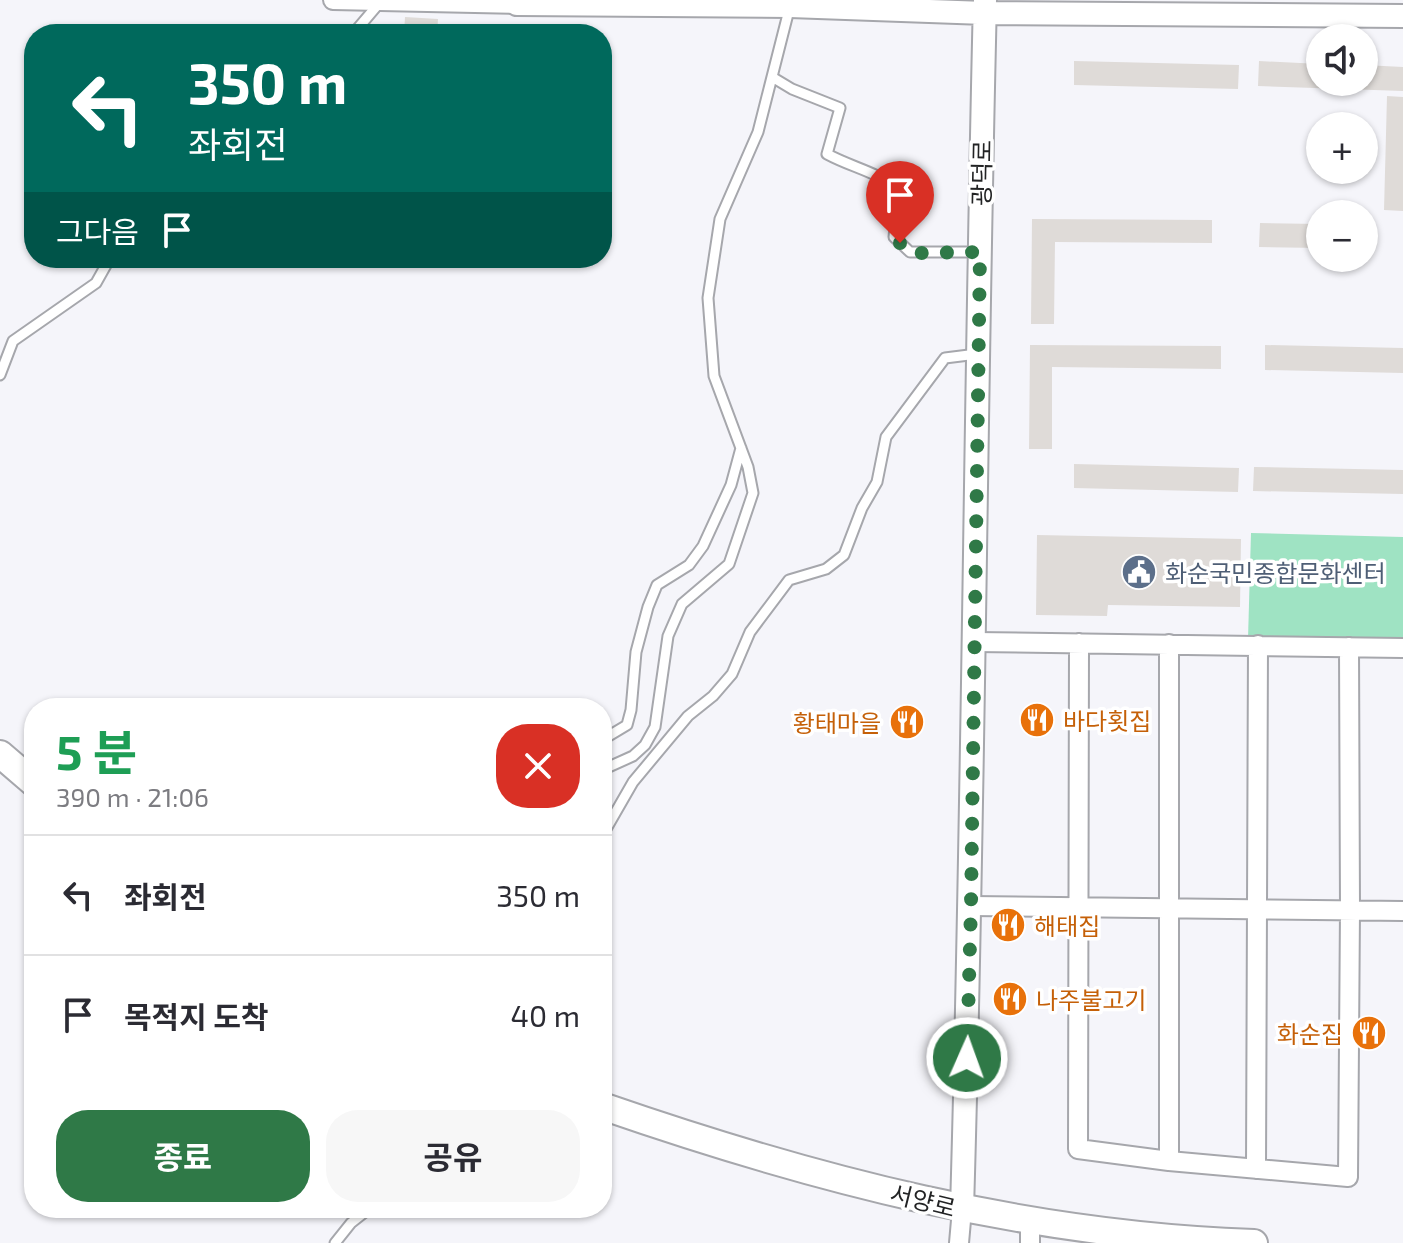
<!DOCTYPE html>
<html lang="ko">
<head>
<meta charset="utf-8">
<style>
	:root { --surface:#fff; --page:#f7f7f7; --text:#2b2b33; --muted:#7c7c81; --line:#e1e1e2; --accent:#2f7947 }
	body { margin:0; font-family:"Exo 2","Noto Sans KR",sans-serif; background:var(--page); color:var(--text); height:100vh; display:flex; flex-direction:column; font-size:30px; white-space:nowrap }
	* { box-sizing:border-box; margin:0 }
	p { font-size:26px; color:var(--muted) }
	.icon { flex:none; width:44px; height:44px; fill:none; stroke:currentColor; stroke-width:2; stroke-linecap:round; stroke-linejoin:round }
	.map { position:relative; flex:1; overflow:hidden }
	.details { position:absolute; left:24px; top:698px; width:588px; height:520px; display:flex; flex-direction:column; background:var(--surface); border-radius:32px; box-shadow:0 2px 6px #0004 }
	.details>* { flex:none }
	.banner { position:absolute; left:24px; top:24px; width:588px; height:244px; border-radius:32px; box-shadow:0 2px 6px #0004; background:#00695c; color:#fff; overflow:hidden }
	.tools { position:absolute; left:1306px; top:24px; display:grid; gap:16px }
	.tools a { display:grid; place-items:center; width:72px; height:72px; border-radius:50%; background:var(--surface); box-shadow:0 2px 6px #0004; font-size:40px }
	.pin { position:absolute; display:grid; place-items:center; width:68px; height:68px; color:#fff; margin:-82px -34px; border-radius:50% 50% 50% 0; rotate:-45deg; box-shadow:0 0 8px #0007 }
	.pin .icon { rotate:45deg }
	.me { position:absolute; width:88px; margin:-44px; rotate:2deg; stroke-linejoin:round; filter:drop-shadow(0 0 6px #0008) }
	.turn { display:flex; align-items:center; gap:28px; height:168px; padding:0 32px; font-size:36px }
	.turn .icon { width:104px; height:104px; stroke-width:2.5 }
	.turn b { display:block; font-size:56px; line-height:68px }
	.then { display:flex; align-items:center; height:76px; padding:0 32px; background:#0003; gap:16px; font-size:30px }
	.round { display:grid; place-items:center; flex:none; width:84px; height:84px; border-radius:32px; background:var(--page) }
	.head { display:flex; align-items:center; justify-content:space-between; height:136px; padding:0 32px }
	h1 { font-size:48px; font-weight:700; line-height:60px; color:#1e9e55 }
	.primary-button { display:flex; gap:16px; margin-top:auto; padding:16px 32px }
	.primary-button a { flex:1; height:92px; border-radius:32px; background:var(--accent); color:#fff; font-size:32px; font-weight:700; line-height:92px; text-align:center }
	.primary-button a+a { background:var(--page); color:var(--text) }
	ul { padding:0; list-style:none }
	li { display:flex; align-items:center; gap:24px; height:120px; padding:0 32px; border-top:2px solid var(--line) }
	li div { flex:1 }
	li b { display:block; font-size:30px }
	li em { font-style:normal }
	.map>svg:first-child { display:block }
</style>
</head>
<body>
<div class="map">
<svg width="1403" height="1243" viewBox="0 0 1403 1243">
	<rect width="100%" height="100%" fill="#f5f5fa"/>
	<path fill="#9fe3c3" d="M 1251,533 L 1403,537 L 1403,643 L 1248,639 Z"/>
	<path fill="#dfdbd8" d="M 405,17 L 438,19 L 437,34 L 404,34 Z
		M 1074,61 L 1239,65 L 1238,89 L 1074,85 Z
		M 1259,61 L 1320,64 L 1320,82 L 1364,82 L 1364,65 L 1403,67 L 1403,91 L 1258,86 Z
		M 1387,96 L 1403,97 L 1403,211 L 1384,210 Z
		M 1032,219 L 1212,220 L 1212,243 L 1055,242 L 1054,324 L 1031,324 Z
		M 1260,223 L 1320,224 L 1320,248 L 1259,247 Z
		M 1364,226 L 1374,226 L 1374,250 L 1364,250 Z
		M 201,258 L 270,258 L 268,265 L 231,268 Z
		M 1030,345 L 1221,346 L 1221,369 L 1052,367 L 1052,449 L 1029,449 Z
		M 1265,345 L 1403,348 L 1403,373 L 1265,370 Z
		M 1074,464 L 1239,468 L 1238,492 L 1074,488 Z
		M 1254,467 L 1403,470 L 1403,494 L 1253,491 Z
		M 1037,535 L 1241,539 L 1240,607 L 1108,605 L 1107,616 L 1036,615 Z"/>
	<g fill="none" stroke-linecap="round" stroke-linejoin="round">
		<g stroke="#a6a7ac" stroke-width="13">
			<path id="service" d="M 353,34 L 381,1
				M 772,77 L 792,89 L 840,108 L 827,154 C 851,167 877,172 899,189 L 894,237 L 910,252 L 980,252
				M 0,375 L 13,341 L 96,283 L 110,258
				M 602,740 L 627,725 L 631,710 L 636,652 L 648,607 L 657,585 L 689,565 L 703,546 L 731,485 L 741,448
				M 602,770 L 633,756 L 645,745 L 655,727 L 668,636 L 682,604 L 729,564 L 753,493 L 748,467 L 714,376 L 708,298 L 720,219 L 758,132 L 790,6
				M 602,836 L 633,782 L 688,716 L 713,696 L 732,674 L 750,632 L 789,580 L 826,569 L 844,555 L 862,508 L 877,482 L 886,437 L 945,358 L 977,354
				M 335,1243 L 351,1223 L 370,1208"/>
		</g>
		<g stroke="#a6a7ac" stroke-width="22">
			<path id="minor" d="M 333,0 L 517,4
				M 974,642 L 1403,648
				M 1079,643 L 1078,1149 L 1169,1161 L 1348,1177 L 1350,910 L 1349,647
				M 971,906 L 1403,911
				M 1169,1161 L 1169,644
				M 1256,1169 L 1258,645
				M 959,1243 L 962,1209
				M 1030,1243 L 1030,1222"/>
		</g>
		<g stroke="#a6a7ac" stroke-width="26">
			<path id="tertiary" d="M 517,0 L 517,4 L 790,6 L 985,13 L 1403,16
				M 962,1209 C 974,806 975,403 985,0"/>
		</g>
		<g stroke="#a6a7ac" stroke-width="30">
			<path id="secondary" d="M 0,754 L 34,783
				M 602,1106 C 816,1180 1027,1235 1254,1243"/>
		</g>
		<use href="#service" stroke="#fff" stroke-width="9"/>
		<use href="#minor" stroke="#fff" stroke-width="18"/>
		<use href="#tertiary" stroke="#fff" stroke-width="22"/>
		<use href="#secondary" stroke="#fff" stroke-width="26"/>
	</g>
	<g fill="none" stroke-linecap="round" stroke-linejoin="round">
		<path stroke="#2f7947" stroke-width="14" stroke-dasharray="0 25.2" d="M 900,243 L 910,252 L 922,253 L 980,252 L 971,906 L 967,1058"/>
	</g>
	<defs>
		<g id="civic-disc" transform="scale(1.8)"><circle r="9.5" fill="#5c6f8a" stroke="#fff"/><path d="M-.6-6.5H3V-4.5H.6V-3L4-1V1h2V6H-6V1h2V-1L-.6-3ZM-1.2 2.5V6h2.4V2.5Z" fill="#fff"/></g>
		<g id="restaurant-disc" transform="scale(1.8)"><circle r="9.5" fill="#e8710a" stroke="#fff"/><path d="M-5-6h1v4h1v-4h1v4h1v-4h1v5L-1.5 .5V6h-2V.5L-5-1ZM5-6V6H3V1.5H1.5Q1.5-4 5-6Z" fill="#fff"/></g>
	</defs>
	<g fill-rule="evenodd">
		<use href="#civic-disc" x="1139" y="572"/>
		<use href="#restaurant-disc" x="1037" y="720"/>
		<use href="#restaurant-disc" x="907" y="722"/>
		<use href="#restaurant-disc" x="1008" y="925"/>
		<use href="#restaurant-disc" x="1010" y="999"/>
		<use href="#restaurant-disc" x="1369" y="1033"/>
	</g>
	<g text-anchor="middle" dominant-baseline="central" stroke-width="7" stroke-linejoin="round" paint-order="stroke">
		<g font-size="24" fill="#222324" stroke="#fff">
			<text transform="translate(981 173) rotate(-89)">광덕로</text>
			<text transform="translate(923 1200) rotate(14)">서양로</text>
		</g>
		<g font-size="24" fill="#4e5e75" stroke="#fff" text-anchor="start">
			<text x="1165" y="572">화순국민종합문화센터</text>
		</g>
		<g font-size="24" fill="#c56008" stroke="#fff" text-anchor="start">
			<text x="1063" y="720">바다횟집</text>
			<text x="881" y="722" text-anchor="end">황태마을</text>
			<text x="1034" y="925">해태집</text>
			<text x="1036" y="999">나주불고기</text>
			<text x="1343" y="1033" text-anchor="end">화순집</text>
		</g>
	</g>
</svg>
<div class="tools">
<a><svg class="icon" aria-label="sound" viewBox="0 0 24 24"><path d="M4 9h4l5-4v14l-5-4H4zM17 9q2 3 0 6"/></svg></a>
<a>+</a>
<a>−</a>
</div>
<div class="pin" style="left:900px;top:243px;background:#d93025"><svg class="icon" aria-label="arrive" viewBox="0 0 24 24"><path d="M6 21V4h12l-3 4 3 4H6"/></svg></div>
<svg class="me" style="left:967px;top:1058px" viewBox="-20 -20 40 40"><circle r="17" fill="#2f7947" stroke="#fff" stroke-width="3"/><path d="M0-11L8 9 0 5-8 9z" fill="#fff"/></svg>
<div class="banner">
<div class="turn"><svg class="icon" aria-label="left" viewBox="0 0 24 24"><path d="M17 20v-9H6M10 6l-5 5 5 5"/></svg><div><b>350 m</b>좌회전</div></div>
<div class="then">그다음<svg class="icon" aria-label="arrive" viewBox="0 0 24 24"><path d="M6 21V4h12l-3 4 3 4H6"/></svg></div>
</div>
<section class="details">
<div class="head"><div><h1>5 분</h1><p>390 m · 21:06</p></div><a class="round" style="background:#d93025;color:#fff"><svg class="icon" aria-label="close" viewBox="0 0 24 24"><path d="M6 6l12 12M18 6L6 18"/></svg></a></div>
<ul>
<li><svg class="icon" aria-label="left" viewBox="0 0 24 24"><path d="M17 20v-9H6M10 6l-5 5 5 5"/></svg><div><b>좌회전</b></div><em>350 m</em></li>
<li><svg class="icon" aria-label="arrive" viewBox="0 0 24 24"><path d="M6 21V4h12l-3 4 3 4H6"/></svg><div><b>목적지 도착</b></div><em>40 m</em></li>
</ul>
<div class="primary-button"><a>종료</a><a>공유</a></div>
</section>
</div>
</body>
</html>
